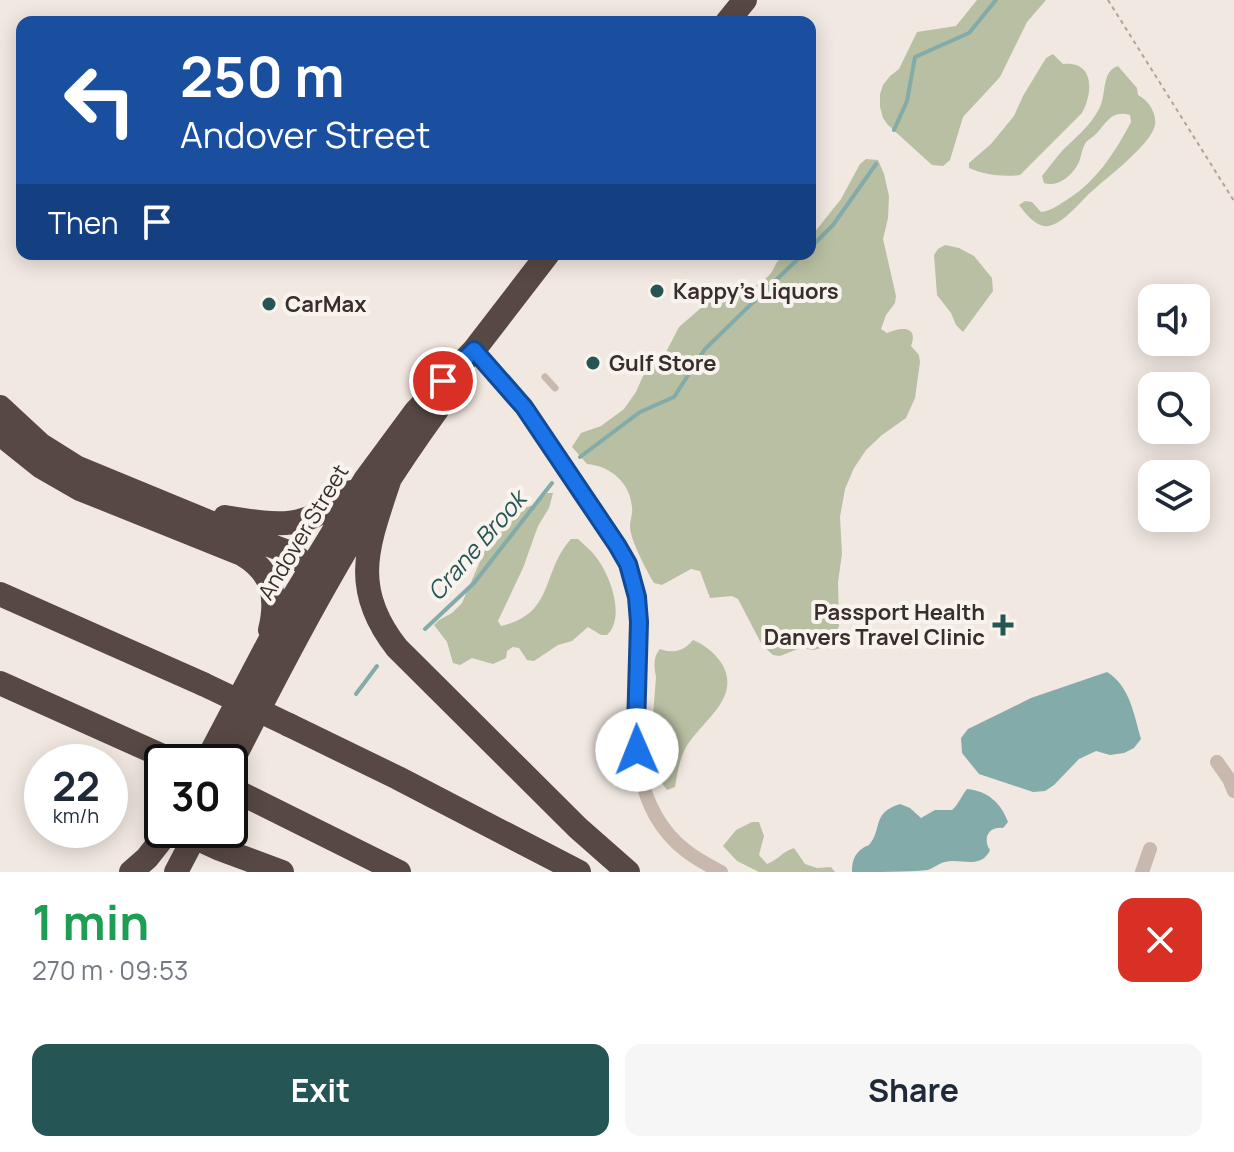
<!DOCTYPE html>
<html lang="en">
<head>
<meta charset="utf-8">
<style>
	:root { --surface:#fff; --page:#f6f6f7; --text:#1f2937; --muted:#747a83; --accent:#255554 }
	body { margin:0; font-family:Manrope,sans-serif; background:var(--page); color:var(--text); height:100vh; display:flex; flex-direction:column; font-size:30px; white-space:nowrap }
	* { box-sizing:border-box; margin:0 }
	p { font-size:26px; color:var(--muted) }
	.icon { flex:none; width:44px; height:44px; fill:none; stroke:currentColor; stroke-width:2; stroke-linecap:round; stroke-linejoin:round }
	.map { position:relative; height:872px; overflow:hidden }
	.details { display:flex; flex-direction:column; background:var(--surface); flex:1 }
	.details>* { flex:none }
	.banner { position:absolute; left:16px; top:16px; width:800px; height:244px; border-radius:16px; box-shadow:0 4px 20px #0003; background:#1a4fa0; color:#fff; overflow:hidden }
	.buttons { position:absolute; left:1138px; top:284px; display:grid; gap:16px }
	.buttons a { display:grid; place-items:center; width:72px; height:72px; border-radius:16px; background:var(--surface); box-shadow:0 4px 20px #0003; font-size:40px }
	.speed { position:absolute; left:24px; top:744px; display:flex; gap:16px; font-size:40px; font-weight:700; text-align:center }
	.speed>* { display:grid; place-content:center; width:104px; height:104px; border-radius:50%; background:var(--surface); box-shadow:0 4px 20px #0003; line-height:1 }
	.speed small { font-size:20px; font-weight:400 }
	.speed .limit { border:4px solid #111; border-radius:12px; background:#fff; color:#111 }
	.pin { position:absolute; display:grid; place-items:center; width:68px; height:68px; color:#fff; margin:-34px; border:4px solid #fff; border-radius:50%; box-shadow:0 2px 8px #0007 }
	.me { position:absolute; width:88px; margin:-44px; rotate:359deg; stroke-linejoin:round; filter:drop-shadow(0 0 6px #0008) }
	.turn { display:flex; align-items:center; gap:28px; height:168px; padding:0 32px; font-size:36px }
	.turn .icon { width:104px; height:104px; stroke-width:2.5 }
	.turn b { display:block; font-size:56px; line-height:68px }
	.then { display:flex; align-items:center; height:76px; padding:0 32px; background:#0003; gap:16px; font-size:30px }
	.round { display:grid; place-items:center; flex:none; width:84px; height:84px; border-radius:16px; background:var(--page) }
	.head { display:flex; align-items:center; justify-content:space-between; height:136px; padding:0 32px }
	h1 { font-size:48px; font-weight:700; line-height:60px; color:#1e9e55 }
	.primary-button { display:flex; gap:16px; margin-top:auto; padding:16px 32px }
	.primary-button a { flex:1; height:92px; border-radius:16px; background:var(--accent); color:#fff; font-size:32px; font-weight:700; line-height:92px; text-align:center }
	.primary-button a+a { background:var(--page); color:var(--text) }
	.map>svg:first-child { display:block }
</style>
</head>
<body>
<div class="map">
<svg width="1234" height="872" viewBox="0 0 1234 872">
	<rect width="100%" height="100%" fill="#f1e8e1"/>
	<path fill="#b8bfa2" d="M 977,0 L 1046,0 L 1027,22 L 1000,77 L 963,117 L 950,160 L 943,166 L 932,165 L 888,125 L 883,118 L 880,107 L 880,94 L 883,85 L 890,76 L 899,69 L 917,32 L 956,26 Z
		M 1053,54 L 1063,64 C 1095,61 1093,93 1082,113 L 1020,175 C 1004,177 984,175 969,168 L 969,163 L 991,144 L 1014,116 L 1023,96 L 1046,58 Z
		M 1118,66 L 1137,88 L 1138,95 C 1148,100 1157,113 1155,125 C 1151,145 1106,178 1091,192 C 1081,201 1062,225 1048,226 C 1037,228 1025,213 1019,205 L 1025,201 L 1032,202 L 1041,212 C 1050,211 1057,206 1065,201 C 1096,182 1114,154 1131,122 L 1130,115 C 1111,109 1106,124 1095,135 C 1092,138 1087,140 1085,144 C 1082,149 1081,157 1079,162 C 1073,175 1058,188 1044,183 L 1042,176 C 1049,167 1055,159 1062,151 C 1075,138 1091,125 1099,109 C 1107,95 1101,71 1118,66 Z
		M 866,159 L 878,160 L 884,174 L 889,196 L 888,218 L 883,239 L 896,296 L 895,303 L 886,315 L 881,329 L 887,333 C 900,327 919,325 911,346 L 919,355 L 920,362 L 915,398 L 906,418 L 882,435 L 866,450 L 854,468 L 845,489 L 840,517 L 842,554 L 838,582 L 839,626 L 833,640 L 821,648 L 814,650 L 800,648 L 780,656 L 773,655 L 762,645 L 738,599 L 732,596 L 710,598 L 700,571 L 691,569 L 662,585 L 654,583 C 647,571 630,540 630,526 C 630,520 633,514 632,507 C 630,482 610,466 587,464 L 572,447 L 581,433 L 601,426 L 624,409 L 636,392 L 643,376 L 665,354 L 679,327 L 709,301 L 717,289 C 737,293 758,289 771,273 C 774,269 775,264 778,261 C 786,254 800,254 810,254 L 810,238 L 841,199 L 860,164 Z
		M 945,245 L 959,248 L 974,256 L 992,278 L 993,291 L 963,332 L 956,325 L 951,313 L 937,295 L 934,255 L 938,249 Z
		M 547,493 L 553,493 L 549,508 L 538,526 L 523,568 L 498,621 L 501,626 C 555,614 541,572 571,539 L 578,539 C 584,545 591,550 596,557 C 610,575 626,617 607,635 L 601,635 L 588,627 L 572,641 L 558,645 L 534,661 L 527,660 L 519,648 L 513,647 L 507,651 L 506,658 L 493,664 L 472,658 L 460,665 L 453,663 L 447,642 L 434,625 L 439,620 L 452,613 L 462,603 L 491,536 L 524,508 L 537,504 Z
		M 693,640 C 705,645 715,653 722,664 C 743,700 697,723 684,751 C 679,762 677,775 675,787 L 667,790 L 660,781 L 659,773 L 650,754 L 656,677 C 654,667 653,657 660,649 C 673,654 684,651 693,640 Z
		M 752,822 L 759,822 L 764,836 L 759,855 L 767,864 C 778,860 783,851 794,848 L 805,864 L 817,868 L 831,867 L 835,872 L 759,872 L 737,861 L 723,846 L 736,830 Z"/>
	<path fill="#83aba9" d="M 1107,672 C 1130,686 1134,715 1141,739 L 1134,748 L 1124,753 L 1110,755 L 1096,751 L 1079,759 L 1054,785 L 1045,791 L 1033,792 L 979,774 L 962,753 L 961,738 L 968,729 L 1031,698 Z
		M 967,789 C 988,791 1001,803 1008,822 L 1003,828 C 989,826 982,838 990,850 C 981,870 961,858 945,862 C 939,863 934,868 928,870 C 906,872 876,872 852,872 C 852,862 854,854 863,848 C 864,847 867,846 869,845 C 883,829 871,813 900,804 L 910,808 L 921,818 L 935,810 L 952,810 C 959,804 961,796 967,789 Z"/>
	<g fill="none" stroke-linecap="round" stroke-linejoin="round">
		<path stroke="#83aba9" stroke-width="4" d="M 894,130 L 907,101 L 915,57 L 969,33 L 996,0
			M 810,248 L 833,225 L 876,164
			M 580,457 L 640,412 L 674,397 L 705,349 L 803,254
			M 425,629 L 474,583 L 552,483
			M 356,694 L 377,666"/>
		<path stroke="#b4a298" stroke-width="2" stroke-dasharray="4 4" stroke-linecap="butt" d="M 1108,0 L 1234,201"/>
		<path stroke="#c8b8ae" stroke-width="7" d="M 545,377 L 555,388"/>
		<path stroke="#c8b8ae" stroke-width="14" d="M 474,350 L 524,407 L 617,545 C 623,555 629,566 633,578 C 640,601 639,626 638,650 C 636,718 624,802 685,850 C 696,859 708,865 721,872
			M 1217,762 L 1229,779 L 1234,791
			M 1142,872 L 1150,849"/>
		<path stroke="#584844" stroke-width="24" d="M 727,22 L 745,0
			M 0,407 L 41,445 L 76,467 L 231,531 L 291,553 L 305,564 L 308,571 L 311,586
			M 0,434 L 40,466 L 80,489 L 242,554 C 273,572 278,597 270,630
			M 391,475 C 369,543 348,586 397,648 L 578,828 L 628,872
			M 225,517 C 280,526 305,531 351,492
			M 0,594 L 203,684
			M 0,683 L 176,762
			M 289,725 L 398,778 L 579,872
			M 206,762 L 288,606 L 365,480 L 416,411 L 474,350 L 548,254
			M 230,766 C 292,643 356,521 437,410
			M 230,788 L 399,872
			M 192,830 L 194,837 L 220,849 L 282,872
			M 131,872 L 147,858 L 169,830
			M 176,872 L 198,830"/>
		<path stroke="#584844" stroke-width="24" d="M 203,684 L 289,725"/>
	</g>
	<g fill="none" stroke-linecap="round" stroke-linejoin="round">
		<g stroke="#114b97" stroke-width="20">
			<path id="route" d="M 443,381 L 474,350 L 524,407 L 617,545 L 628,564 L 637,597 L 639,622 L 636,728 L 637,750"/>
		</g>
		<use href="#route" stroke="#1a73e8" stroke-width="14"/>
	</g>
	<g fill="#255554" stroke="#f9f3ee" stroke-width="3">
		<circle cx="657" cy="291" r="8"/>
		<circle cx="269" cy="304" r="8"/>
		<circle cx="593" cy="363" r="8"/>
		<path d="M999 613h8v8h8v8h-8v8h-8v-8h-8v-8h8z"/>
	</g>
	<g text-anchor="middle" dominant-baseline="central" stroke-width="8" stroke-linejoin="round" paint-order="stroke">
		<g font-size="22" font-weight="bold" fill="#382e2c" stroke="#f9f3ee" text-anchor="start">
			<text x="673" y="291">Kappy's Liquors</text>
			<text x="285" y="304">CarMax</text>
			<text x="609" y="363">Gulf Store</text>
			<text x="985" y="612" text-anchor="end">Passport Health<tspan x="985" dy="25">Danvers Travel Clinic</tspan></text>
		</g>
		<g font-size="22" fill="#382e2c" stroke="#f9f3ee">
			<text transform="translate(303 532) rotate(-59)">Andover Street</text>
		</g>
		<g font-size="24" font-style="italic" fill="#255554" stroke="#f9f3ee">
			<text transform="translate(476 545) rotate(-49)">Crane Brook</text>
		</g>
	</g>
</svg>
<div class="buttons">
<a><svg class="icon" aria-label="sound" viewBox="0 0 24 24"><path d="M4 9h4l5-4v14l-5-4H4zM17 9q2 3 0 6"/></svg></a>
<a><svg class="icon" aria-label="search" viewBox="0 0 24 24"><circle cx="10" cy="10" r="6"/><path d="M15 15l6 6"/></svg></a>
<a><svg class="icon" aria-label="layers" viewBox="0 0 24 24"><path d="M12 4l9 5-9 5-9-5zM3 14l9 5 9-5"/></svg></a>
</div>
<div class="speed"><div>22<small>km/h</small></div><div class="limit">30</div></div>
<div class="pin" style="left:443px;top:381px;background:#d93025"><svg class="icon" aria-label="arrive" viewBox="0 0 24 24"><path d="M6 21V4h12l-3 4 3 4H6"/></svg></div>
<svg class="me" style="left:637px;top:750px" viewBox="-20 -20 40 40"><circle r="19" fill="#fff"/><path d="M0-13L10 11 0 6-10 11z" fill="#1a73e8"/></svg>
<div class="banner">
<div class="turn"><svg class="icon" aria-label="left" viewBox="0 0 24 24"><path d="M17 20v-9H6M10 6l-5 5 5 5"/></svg><div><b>250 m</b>Andover Street</div></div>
<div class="then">Then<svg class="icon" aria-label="arrive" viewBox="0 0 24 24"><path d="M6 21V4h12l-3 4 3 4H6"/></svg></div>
</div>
</div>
<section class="details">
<div class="head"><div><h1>1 min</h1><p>270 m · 09:53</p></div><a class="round" style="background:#d93025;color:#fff"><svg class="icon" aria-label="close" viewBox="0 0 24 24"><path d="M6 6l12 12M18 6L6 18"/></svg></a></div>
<div class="primary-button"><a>Exit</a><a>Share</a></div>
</section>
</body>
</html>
